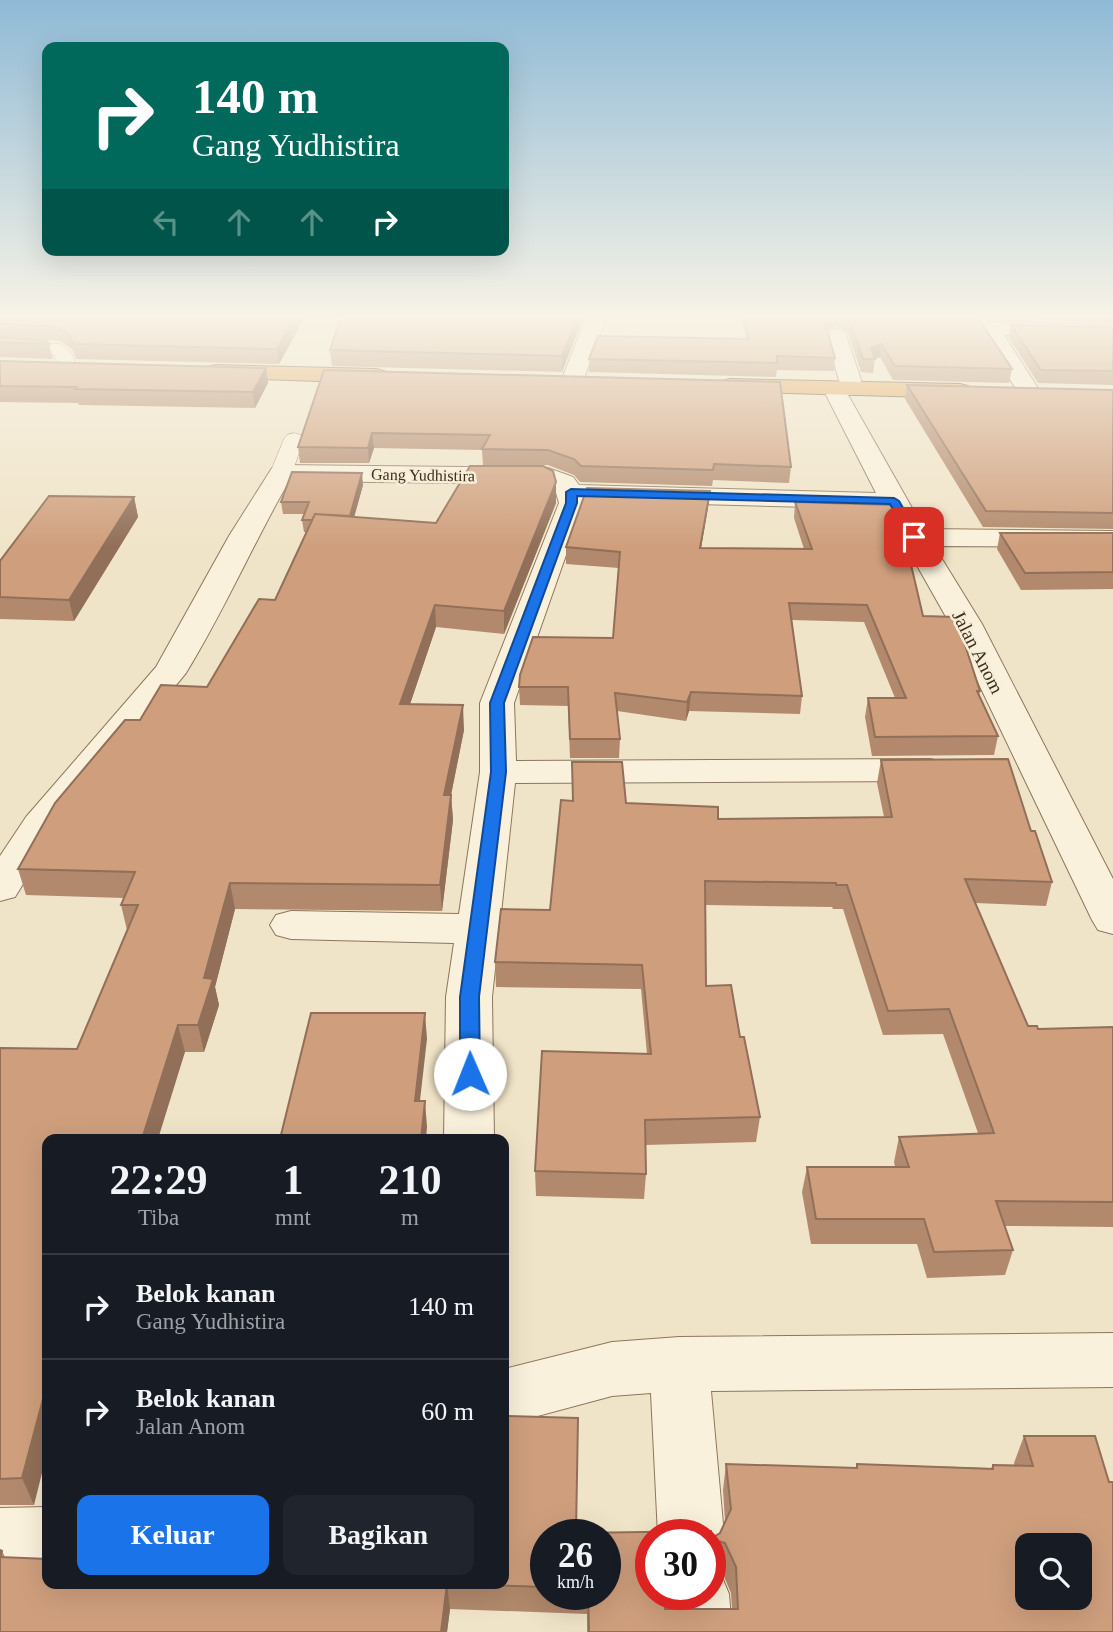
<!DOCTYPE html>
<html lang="id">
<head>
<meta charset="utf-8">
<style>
	:root { --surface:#171b24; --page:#20242c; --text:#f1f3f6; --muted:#9ea1a6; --line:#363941; --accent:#1a73e8 }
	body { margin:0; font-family:"Times New Roman",serif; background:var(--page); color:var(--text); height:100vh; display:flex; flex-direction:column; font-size:26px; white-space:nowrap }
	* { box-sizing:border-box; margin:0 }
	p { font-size:23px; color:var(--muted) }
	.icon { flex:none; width:38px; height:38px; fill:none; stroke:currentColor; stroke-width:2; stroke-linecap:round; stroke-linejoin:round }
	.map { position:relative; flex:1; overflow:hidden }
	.details { position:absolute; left:42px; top:1134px; width:467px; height:455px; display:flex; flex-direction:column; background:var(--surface); border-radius:14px; box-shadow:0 7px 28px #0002 }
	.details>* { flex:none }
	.top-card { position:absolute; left:42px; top:42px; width:467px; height:214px; border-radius:14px; box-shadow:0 7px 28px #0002; background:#00695c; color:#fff; overflow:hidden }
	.controls { position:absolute; left:1015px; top:1533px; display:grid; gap:14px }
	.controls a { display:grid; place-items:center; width:77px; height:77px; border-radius:14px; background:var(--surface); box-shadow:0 7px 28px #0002; font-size:35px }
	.speed { position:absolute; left:530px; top:1519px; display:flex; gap:14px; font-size:35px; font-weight:700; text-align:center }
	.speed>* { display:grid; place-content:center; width:91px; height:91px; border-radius:50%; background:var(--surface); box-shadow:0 7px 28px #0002; line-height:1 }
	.speed small { font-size:18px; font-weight:400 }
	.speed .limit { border:10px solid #d22; background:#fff; color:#111 }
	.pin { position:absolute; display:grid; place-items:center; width:60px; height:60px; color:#fff; margin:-30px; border-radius:14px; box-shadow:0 4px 10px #0006 }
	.me { position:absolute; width:77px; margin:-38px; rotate:359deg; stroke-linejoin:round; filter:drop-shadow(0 0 5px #0008) }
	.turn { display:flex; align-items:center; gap:24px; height:147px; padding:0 35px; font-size:32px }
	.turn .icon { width:91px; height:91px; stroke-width:2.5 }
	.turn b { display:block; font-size:49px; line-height:60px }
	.lanes { display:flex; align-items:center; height:66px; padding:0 35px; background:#0003; justify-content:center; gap:35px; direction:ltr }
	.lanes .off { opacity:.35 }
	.eta { display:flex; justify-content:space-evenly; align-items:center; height:119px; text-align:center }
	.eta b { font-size:42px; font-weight:700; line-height:49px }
	.action { display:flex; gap:14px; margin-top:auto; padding:14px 35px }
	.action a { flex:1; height:80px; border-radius:14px; background:var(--accent); color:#fff; font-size:28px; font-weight:700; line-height:80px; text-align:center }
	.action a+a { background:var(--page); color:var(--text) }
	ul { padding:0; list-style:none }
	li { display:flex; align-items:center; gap:21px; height:105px; padding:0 35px; border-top:2px solid var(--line) }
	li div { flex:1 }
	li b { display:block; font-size:26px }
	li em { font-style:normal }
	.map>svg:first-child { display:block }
</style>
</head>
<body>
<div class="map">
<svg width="1113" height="1632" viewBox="0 0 1113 1632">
	<rect width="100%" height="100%" fill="#f0e4c8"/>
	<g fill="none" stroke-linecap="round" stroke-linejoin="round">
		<g stroke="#8d765c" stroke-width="1">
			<path id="lane" d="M 0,339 L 60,344 L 71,352 L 77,369 L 68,374 L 62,373 L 54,355 L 50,353 L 0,349 Z
				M 294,433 L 301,435 L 304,439 L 292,473 L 288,477 L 274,477 L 270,473 L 284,439 L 287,435 Z"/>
		</g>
		<g stroke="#8d765c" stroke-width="2">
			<path id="street" d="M 586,318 L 606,318 L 583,381 L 580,386 L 564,386 L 561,381 Z
				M 970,318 L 991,318 L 994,322 L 1113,325 L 1113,337 L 1004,335 L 1041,393 L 1038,398 L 1022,398 Z
				M 836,329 L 843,331 L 846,335 L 864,389 L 861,394 L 848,395 L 924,529 L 1113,531 L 1113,547 L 934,546 L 982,624 L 1113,879 L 1113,934 L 1098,930 L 1092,920 L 950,624 L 885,509 L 585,501 L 514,703 L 516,761 L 930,759 L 943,762 L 948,770 L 943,778 L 930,781 L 515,783 L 492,997 L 494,1139 L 444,1139 L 446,997 L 454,943 L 291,939 L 276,935 L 270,925 L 276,915 L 291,911 L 459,914 L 480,772 L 480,703 L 559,503 L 555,489 L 544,484 L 289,481 C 253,544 224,611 186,673 L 56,831 L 15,897 L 0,901 L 0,856 L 26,817 L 156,667 L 229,536 L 272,468 L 281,465 L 548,468 L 573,477 L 579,485 L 876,493 L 823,389 L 826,384 L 840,384 L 826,335 L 829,331 Z
				M 1113,1333 L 1113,1387 L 711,1391 L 724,1535 L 714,1558 L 710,1560 L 710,1535 L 658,1535 L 651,1393 L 612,1396 L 504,1425 L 504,1369 L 612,1342 L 679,1337 Z
				M 47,1507 L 47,1573 L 0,1574 L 0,1508 Z
				M 710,1567 L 719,1570 L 729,1594 L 732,1632 L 664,1632 L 661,1594 L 710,1594 Z"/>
		</g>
		<g stroke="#5b4430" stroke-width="2">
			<path id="highway" d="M 216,365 L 376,369 L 384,371 L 387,376 L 384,381 L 376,383 L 208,377 L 205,372 L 208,367 Z
				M 730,379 L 960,384 L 968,386 L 971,391 L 968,396 L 960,398 L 722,391 L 719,386 L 722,381 Z"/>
		</g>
		<use href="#lane" fill="#faf1dc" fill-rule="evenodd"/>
		<use href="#street" fill="#faf1dc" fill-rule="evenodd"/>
		<use href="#highway" fill="#e0a458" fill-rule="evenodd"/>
	</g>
	<path fill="#b2896c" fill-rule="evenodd" d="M 0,318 L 303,318 L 303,320 L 279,364 L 76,359 L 73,350 L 60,341 L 32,339 L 49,344 L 53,359 L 0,357 Z
		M 341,318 L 583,318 L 562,372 L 332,366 L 330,350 Z
		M 741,318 L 978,318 L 1012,369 L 1009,383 L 893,380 L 880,357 L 875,359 L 873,373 L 861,372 L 848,333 L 837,326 L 827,329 L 835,358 L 834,371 L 777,370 L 776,377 L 589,372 L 589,359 L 746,339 Z
		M 1014,318 L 1113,318 L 1113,323 Z
		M 1011,325 L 1113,327 L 1113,385 L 1038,383 L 1009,338 Z
		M 0,361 L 266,368 L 268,383 L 255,408 L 79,405 L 78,403 L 0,402 Z
		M 324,370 L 791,467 L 789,483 L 713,480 L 712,486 L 580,482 L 574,475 L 548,465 L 483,465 L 482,450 L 374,448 L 369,463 L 300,463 L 298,447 Z
		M 907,385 L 1113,390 L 1113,529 L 983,527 L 905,399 Z
		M 363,485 L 354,517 L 436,523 L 556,503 L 504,634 L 436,627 L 410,704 L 464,730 L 451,795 L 453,820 L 442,911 L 235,909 L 215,987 L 219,1005 L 204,1052 L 185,1052 L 47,1139 L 34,1505 L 0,1505 L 0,1048 L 77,1049 L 127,930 L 121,905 L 124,898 L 26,895 L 18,869 L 140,720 L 207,687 L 275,600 L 306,532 L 304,532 L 302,520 L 304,514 L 283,514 L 281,502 Z
		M 710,491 L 708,507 L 701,548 L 804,549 L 794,518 L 795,502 L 923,616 L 980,691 L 979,695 L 998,736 L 994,755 L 872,756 L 865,717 L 868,698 L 895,698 L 864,622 L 792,620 L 802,696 L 800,714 L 689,711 L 686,721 L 617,711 L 620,739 L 619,758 L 570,758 L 568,706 L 520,705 L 519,687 L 613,638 L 619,568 L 566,564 L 566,547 Z
		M 134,497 L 138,517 L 74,621 L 0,619 L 0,561 Z
		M 1000,533 L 1113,533 L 1113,589 L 1021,590 L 997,549 Z
		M 881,760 L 1031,831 L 1052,882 L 1046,906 L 975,903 L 1028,1026 L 1038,1029 L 1113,1027 L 1113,1227 L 1005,1226 L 1013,1250 L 1005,1275 L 927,1278 L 917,1244 L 811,1244 L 802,1192 L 807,1167 L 895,1167 L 894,1162 L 899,1137 L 978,1133 L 943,1034 L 883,1035 L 843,909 L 833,909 L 832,907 L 706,905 L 706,986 L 740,1037 L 760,1117 L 756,1142 L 645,1145 L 646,1174 L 644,1199 L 536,1196 L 535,1171 L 647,1054 L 641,989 L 496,987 L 495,962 L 550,910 L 572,801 L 572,762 L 626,803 L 718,819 L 884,817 L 877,783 Z
		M 504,1416 L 578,1418 L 576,1533 L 711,1531 L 712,1536 L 715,1536 L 720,1533 L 725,1521 L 723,1490 L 726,1464 L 856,1468 L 857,1464 L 991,1468 L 993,1465 L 1015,1466 L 1014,1463 L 1024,1436 L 1095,1436 L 1109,1482 L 1113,1482 L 1113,1632 L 587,1632 L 587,1614 L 450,1609 L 447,1632 L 0,1632 L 0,1550 L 2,1551 L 5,1557 L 47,1559 L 47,1584 L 504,1584 ZM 546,1535 L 606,1535 L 606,1594 L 546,1594 ZM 651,1535 L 710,1535 L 710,1566 L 721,1569 L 731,1593 L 732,1609 L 665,1609 L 664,1594 L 651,1594 ZM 1027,1545 L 1080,1545 L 1080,1598 L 1027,1598 Z"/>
	<path fill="#916f58" d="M 294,318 L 303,318 L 303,320 L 279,364 L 277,349 Z
		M 577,318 L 583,318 L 562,372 L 562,356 Z
		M 827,318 L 838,318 L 837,326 L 827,329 L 825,323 Z
		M 881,344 L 880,357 L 875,359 L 871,348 Z
		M 266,368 L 268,383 L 255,408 L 253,392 Z
		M 372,433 L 374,448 L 369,463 L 368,448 Z
		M 362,473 L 363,485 L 350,532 L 349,520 Z
		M 556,482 L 556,503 L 504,634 L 504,611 Z
		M 710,491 L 708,507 L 698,565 L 700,548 Z
		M 134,497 L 138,517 L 74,621 L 69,600 Z
		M 435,605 L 436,627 L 402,728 L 400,704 Z
		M 691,692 L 689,711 L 686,721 L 687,702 Z
		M 463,705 L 464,730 L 446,820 L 444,795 Z
		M 451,795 L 453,820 L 442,911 L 440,885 Z
		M 230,883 L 235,909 L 215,987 L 219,1005 L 204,1052 L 198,1025 L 204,978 Z
		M 425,1013 L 427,1039 L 417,1127 L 415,1101 Z
		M 178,1025 L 185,1052 L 158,1139 L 142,1139 Z
		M 425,1101 L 427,1127 L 426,1139 L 421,1139 Z
		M 47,1384 L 47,1453 L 34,1505 L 22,1478 Z
		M 447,1584 L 450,1609 L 447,1632 L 441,1632 Z"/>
	<path fill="#cf9f7d" stroke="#916f58" stroke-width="2" fill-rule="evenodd" d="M 0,318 L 294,318 L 277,349 L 73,344 L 69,335 L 57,327 L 0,323 Z
		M 341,318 L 577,318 L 562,356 L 330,350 Z
		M 745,318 L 827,318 L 825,323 L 835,358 L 777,356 L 777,363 L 589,359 L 598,336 L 749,339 Z
		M 846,318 L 978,318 L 1012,369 L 895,366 L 881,344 L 871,348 L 875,359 L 863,359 L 850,321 Z
		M 1011,325 L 1113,327 L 1113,371 L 1041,370 Z
		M 0,337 L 46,341 L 49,344 L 0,342 Z
		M 0,361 L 266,368 L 253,392 L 75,389 L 77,387 L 0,386 Z
		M 324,370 L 780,382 L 791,467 L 714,464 L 713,470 L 581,466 L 574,459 L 548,450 L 482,449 L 490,435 L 372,433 L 368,448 L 298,447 Z
		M 907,385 L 1113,390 L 1113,513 L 986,511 Z
		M 470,466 L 543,466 L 553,471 L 556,482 L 504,611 L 435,605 L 400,704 L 463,705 L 444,795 L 451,795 L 440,885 L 230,883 L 204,978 L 213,979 L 198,1025 L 178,1025 L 142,1139 L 47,1139 L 47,1384 L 22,1478 L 0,1479 L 0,1048 L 77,1049 L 138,905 L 121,905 L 135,872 L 18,869 L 55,803 L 125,720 L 140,720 L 161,685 L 207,687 L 259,599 L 275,600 L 315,514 L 436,523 Z
		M 292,472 L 362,473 L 350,516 L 315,514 L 312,520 L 302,520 L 309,502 L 281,502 Z
		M 587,488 L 710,491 L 700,548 L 812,549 L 795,502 L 891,505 L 901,522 L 923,616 L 956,617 L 980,691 L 977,691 L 998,736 L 875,737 L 868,698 L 906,698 L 867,605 L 789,603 L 802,696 L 691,692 L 687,702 L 615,693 L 620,739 L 570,739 L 568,687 L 519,687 L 520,675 L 533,637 L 613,638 L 620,552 L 566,547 Z
		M 49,496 L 134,497 L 69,600 L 0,597 L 0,561 Z
		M 1000,533 L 1113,533 L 1113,572 L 1025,573 Z
		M 1008,759 L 1031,831 L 1035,831 L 1052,882 L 965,879 L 1028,1026 L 1037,1026 L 1038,1029 L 1113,1027 L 1113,1202 L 996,1201 L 1013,1250 L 934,1252 L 924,1219 L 816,1219 L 807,1167 L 909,1167 L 899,1137 L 994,1133 L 949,1009 L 888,1011 L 847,885 L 836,885 L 836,883 L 705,881 L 706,986 L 731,985 L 740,1037 L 744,1037 L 760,1117 L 645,1120 L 646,1174 L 535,1171 L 542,1051 L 651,1054 L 642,965 L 495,962 L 501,909 L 550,910 L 561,800 L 573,801 L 572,762 L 622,762 L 626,803 L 718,807 L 718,819 L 892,817 L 881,760 Z
		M 311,1013 L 425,1013 L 415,1101 L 425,1101 L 421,1139 L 280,1139 Z
		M 504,1416 L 578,1418 L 576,1533 L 711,1531 L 712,1536 L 715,1536 L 720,1533 L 731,1509 L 726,1464 L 857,1468 L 857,1464 L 993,1469 L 993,1465 L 1033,1466 L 1024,1436 L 1095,1436 L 1109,1482 L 1113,1482 L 1113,1632 L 589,1632 L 588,1594 L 606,1594 L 606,1535 L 546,1535 L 546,1587 L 460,1584 L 504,1584 ZM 651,1535 L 710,1535 L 710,1566 L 712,1539 L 725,1543 L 736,1567 L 738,1609 L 665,1609 L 664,1594 L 651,1594 ZM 1027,1545 L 1080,1545 L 1080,1598 L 1027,1598 Z
		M 0,1550 L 2,1551 L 0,1557 L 47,1559 L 47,1584 L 447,1584 L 441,1632 L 0,1632 Z"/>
	<linearGradient id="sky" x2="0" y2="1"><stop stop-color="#8fbad6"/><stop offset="0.58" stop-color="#f8f3e6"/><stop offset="1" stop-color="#f8f3e6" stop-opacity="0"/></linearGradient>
	<rect width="1113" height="547" fill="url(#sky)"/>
	<path fill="#1a73e8" stroke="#114b97" stroke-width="2" d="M 571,489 L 894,498 L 899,501 L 920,537 L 910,539 L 890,504 L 577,496 L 577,503 L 504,703 L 506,772 L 479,997 L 480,1074 L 477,1080 L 470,1082 L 463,1080 L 460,1074 L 460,997 L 491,772 L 490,703 L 566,503 L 566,492 Z"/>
	<g text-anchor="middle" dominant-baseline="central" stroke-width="5" stroke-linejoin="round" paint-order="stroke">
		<g font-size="16" fill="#3d2e20" stroke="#f7eed8">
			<text transform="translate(423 475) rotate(1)">Gang Yudhistira</text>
		</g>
		<g font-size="19" fill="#3d2e20" stroke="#f7eed8">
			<text transform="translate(978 652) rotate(63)">Jalan Anom</text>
		</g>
	</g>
</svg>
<div class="controls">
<a><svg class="icon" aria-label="search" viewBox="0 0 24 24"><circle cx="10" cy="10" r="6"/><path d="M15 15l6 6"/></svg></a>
</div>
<div class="speed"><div>26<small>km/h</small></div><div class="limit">30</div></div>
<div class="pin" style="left:914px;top:537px;background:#d93025"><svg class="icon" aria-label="arrive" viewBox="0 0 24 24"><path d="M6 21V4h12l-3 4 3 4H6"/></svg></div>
<svg class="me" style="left:470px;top:1074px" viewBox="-20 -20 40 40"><circle r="19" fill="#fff"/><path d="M0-13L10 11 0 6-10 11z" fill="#1a73e8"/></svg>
<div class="top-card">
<div class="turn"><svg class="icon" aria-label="right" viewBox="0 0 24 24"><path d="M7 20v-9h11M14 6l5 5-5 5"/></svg><div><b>140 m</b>Gang Yudhistira</div></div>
<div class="lanes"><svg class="icon off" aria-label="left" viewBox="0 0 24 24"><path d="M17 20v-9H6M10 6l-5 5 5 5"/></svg><svg class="icon off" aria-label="ahead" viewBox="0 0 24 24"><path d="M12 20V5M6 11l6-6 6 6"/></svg><svg class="icon off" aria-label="ahead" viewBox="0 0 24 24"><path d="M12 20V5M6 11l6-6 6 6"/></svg><svg class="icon" aria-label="right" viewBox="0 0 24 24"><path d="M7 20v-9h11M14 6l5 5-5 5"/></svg></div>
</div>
<section class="details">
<div class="eta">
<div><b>22:29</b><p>Tiba</p></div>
<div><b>1</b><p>mnt</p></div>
<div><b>210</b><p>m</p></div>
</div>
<ul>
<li><svg class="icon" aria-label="right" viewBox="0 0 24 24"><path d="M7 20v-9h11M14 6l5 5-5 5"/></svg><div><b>Belok kanan</b><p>Gang Yudhistira</p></div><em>140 m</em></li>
<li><svg class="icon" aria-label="right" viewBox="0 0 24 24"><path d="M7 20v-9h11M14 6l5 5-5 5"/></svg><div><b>Belok kanan</b><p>Jalan Anom</p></div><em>60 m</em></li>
</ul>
<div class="action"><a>Keluar</a><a>Bagikan</a></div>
</section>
</div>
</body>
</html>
